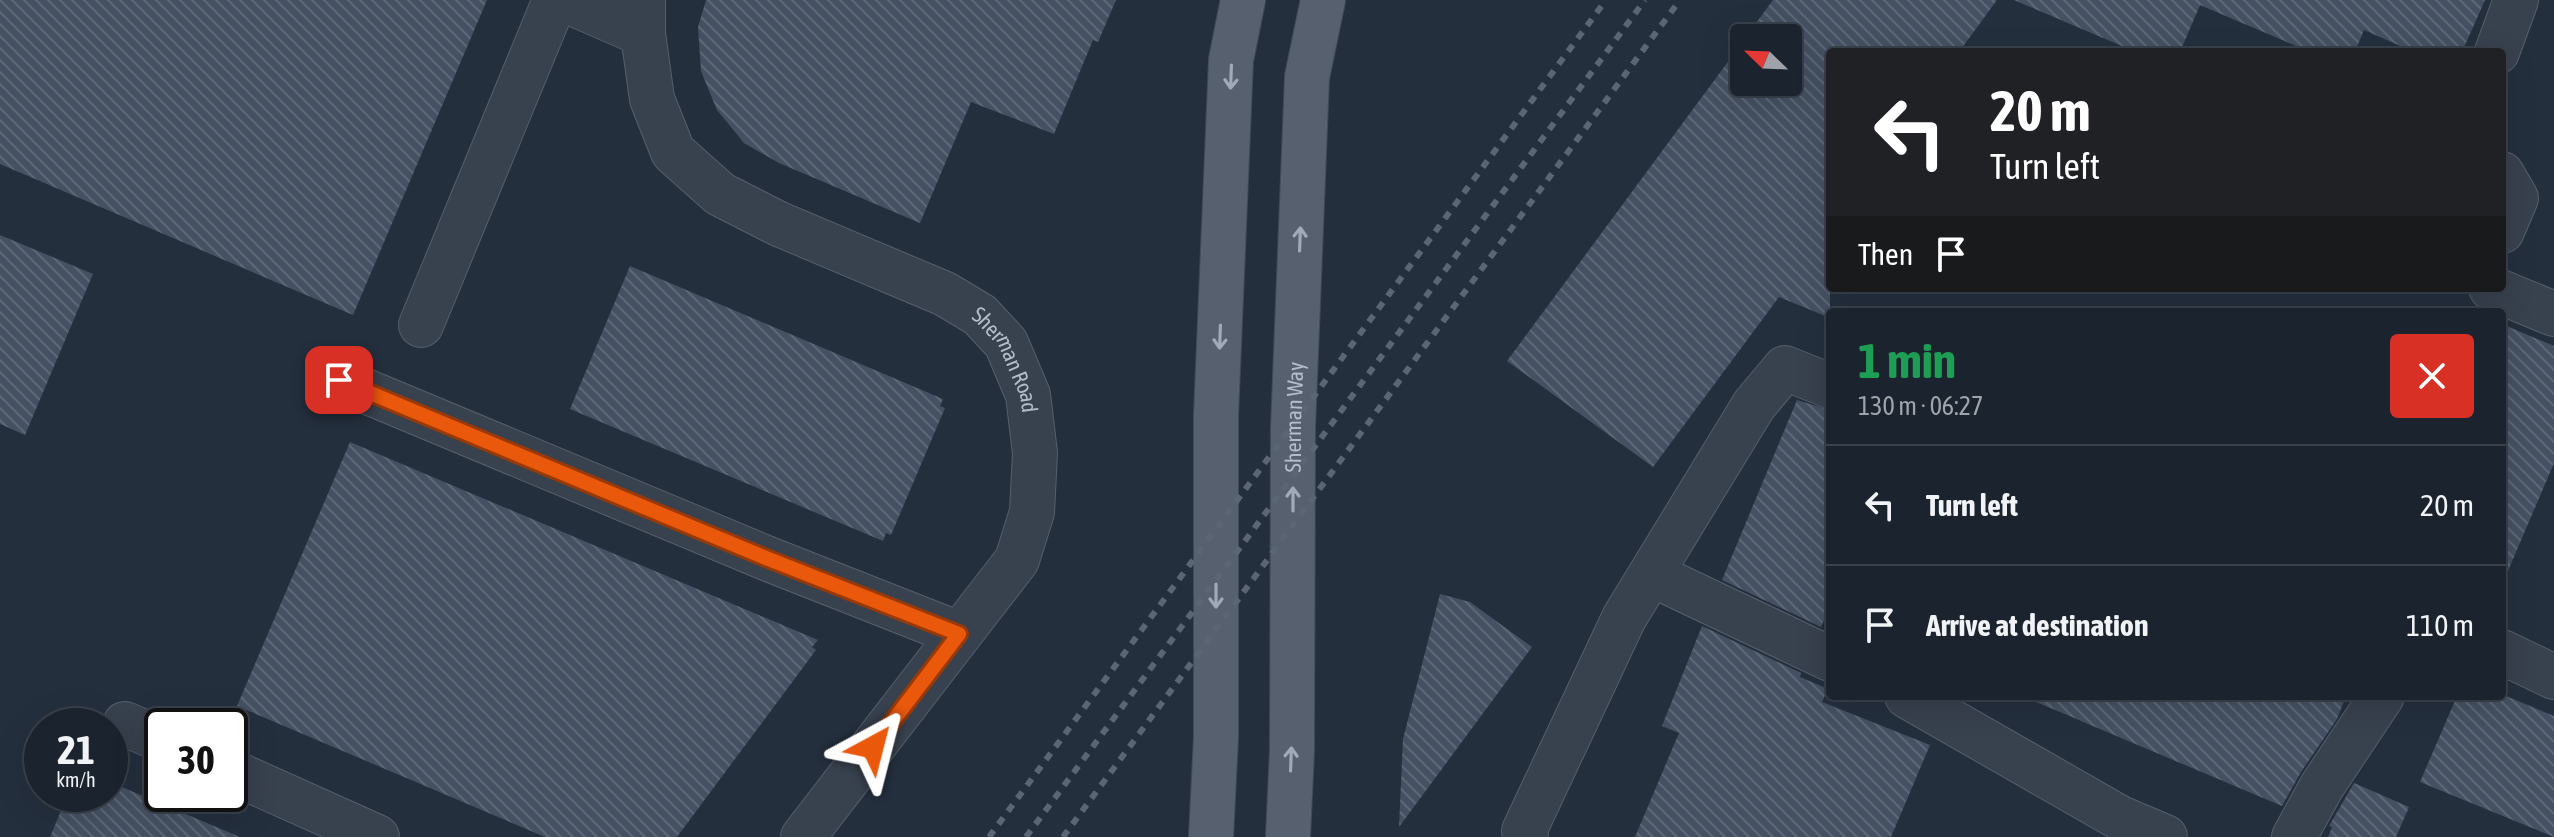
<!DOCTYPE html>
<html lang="en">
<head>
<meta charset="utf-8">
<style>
	:root { --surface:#1b232e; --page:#282f3a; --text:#f1f3f6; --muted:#a0a4aa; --line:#39404a }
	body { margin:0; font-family:"Asap Condensed",sans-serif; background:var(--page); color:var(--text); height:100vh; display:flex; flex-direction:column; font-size:30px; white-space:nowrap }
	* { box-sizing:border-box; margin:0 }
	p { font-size:26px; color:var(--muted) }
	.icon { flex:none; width:44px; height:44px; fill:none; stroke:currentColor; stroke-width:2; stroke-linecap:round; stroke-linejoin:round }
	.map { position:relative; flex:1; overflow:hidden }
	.details { position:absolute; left:1826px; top:308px; width:680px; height:392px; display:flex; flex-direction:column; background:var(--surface); border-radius:8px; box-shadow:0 8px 32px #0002,0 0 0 2px var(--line) }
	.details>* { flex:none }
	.hud { position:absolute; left:1826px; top:48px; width:680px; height:244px; border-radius:8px; box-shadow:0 8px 32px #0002,0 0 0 2px var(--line); background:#202124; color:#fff; overflow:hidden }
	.needle { width:52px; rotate:293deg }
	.fabs { position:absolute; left:1730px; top:24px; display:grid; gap:16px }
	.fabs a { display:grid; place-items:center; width:72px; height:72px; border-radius:8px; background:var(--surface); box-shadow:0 8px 32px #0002,0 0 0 2px var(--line); font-size:40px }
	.speed { position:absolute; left:24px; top:708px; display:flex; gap:16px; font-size:40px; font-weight:700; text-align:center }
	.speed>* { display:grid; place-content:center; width:104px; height:104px; border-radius:50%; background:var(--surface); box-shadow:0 8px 32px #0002,0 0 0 2px var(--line); line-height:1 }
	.speed small { font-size:20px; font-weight:400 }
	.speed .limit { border:4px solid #111; border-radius:12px; background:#fff; color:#111 }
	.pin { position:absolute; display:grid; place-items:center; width:68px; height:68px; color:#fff; margin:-34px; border-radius:16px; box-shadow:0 4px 12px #0006 }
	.me { position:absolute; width:88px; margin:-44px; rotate:38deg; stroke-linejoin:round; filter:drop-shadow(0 0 6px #0008) }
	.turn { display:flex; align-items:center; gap:28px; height:168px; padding:0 32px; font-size:36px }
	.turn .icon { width:104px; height:104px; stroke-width:2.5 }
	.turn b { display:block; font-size:56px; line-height:68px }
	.then { display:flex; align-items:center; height:76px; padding:0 32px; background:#0003; gap:16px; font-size:30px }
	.round { display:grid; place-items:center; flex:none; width:84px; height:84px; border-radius:8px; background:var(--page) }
	.overview { display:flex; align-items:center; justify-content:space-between; height:136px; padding:0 32px }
	h1 { font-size:48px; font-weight:700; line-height:60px; color:#1e9e55 }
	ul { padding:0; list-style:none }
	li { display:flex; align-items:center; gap:24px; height:120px; padding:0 32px; border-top:2px solid var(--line) }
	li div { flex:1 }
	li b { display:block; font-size:30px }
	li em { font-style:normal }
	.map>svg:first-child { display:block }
</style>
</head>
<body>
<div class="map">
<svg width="2554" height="837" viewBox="0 0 2554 837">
	<defs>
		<pattern id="building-back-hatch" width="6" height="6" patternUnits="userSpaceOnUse" patternTransform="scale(2)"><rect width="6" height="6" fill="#455162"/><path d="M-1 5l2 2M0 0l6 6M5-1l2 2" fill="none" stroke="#5d6877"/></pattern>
	</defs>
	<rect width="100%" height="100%" fill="#242f3e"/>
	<path fill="url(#building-back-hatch)" d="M 0,0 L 487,0 L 353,315 L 0,164 Z
		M 706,0 L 1116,0 L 1098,42 L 1093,40 L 1054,134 L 971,102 L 920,223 L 779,163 L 744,143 L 717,110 L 701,71 L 698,27 Z
		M 1773,0 L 1997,0 L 1959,52 L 1830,52 L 1830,318 L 1779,297 L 1653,467 L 1507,361 L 1744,40 L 1744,82 L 1788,82 L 1788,38 L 1745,38 Z
		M 2014,0 L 2485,0 L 2462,52 L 2414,52 L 2364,30 L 2355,52 L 2310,52 L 2200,5 L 2180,52 L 2136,52 Z
		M 0,235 L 93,274 L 25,435 L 0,424 Z
		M 630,266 L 943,399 L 940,406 L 945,408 L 891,535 L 886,533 L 883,541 L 570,409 Z
		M 2502,324 L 2554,346 L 2554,463 L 2502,585 Z
		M 1797,400 L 1830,410 L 1830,606 L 1821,627 L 1722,580 Z
		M 350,442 L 818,640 L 812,647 L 816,650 L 677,837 L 545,837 L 237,706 Z
		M 1440,594 L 1470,602 L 1532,647 L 1399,827 L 1403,739 Z
		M 1702,626 L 1801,673 L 1800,677 L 1828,689 L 1822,702 L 1930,745 L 1891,837 L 1635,837 L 1679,733 L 1662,726 Z
		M 2022,696 L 2346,696 L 2337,719 L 2301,772 L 2282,806 Z
		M 2457,696 L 2506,696 L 2554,716 L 2554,837 L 2420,782 Z
		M 110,782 L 240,837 L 50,837 L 68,794 L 110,794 Z
		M 2354,783 L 2409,807 L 2396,837 L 2328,837 L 2332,827 L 2329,826 Z"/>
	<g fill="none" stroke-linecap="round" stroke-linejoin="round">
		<g stroke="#565f6c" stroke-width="46">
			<g id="minor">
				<path d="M 565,0 L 643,34"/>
				<path id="s1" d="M 643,0 L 643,34 L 652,99 L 673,152 L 720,194 L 779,224 L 945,294 L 980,315 L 1006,343 L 1028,395 L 1035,453 L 1032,512 L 1017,560 L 803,837"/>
				<path d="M 2497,52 L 2516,0"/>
				<path d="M 2502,174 L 2516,198 L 2502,231"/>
				<path d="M 2491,288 L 2554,314"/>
				<path d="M 421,325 L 555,0"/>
				<path d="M 339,380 L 766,558 L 959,634"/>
				<path d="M 1651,574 L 1830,659"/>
				<path d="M 2502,652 L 2554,677"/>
				<path d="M 1907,696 L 2120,818 L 2165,837"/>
				<path d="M 125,724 L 162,740"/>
				<path d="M 230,771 L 377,837"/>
				<path d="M 1526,837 L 1524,831 L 1624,618 L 1754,405 L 1785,368 L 1830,386"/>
				<path d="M 2294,837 L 2322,786 L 2382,696"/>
			</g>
		</g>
		<g stroke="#414a57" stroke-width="46">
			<g id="major">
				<path d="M 1211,837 L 1216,737 L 1216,415 L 1231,60 L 1243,0"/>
				<path id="s2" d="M 1288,837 L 1292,750 L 1293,428 L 1307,77 L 1323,0"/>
			</g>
		</g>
		<use href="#minor" stroke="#38414e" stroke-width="44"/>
		<use href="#major" stroke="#56606e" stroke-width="44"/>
		<path stroke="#5a6575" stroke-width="6" stroke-dasharray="8 8" stroke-linecap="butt" d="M 989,837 L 1606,0
			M 1026,837 L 1645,0
			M 1063,837 L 1680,0"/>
	</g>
	<defs><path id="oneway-shaft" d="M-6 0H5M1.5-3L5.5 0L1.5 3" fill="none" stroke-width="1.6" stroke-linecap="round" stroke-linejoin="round" transform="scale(2)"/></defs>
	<g stroke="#a1aab7">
		<use href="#oneway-shaft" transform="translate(1231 77) rotate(92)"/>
		<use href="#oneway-shaft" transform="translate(1300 239) rotate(-88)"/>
		<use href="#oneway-shaft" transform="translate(1220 337) rotate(92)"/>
		<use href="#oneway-shaft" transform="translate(1293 499) rotate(-90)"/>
		<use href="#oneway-shaft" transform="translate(1216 596) rotate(90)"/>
		<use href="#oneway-shaft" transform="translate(1291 759) rotate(-88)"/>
	</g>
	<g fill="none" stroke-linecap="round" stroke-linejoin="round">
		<g stroke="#983908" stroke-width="20">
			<path id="route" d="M 339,380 L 766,558 L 959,634 L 873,747"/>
		</g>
		<use href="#route" stroke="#ea580c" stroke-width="14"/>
	</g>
	<g text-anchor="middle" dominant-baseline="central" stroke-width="8" stroke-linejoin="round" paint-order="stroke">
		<g font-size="22" fill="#b4bcc9" stroke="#1d2633">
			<text stroke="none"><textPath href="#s1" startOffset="560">Sherman Road</textPath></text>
			<text stroke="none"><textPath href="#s2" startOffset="420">Sherman Way</textPath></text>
		</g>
	</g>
</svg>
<div class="fabs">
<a><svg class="needle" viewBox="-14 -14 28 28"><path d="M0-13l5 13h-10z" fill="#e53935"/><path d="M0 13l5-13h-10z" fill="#a0a4aa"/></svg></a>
</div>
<div class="speed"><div>21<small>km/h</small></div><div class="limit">30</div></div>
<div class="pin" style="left:339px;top:380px;background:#d93025"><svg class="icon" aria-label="arrive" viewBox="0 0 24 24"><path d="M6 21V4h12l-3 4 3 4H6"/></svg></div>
<svg class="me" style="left:873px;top:747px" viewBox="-20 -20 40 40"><path d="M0-17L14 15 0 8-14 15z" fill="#ea580c" stroke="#fff" stroke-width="4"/></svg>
<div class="hud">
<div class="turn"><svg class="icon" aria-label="left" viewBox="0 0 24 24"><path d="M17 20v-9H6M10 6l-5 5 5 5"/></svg><div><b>20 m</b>Turn left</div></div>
<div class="then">Then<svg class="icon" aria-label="arrive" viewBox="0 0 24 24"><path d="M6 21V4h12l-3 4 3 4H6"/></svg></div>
</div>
<section class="details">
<div class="overview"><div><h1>1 min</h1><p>130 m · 06:27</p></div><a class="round" style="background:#d93025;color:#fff"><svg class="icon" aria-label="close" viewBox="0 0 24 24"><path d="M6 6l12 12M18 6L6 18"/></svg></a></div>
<ul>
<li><svg class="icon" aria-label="left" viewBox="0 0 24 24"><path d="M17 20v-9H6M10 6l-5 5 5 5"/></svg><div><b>Turn left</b></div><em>20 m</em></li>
<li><svg class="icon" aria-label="arrive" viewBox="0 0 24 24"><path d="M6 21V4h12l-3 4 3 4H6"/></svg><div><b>Arrive at destination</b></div><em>110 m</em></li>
</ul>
</section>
</div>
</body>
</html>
